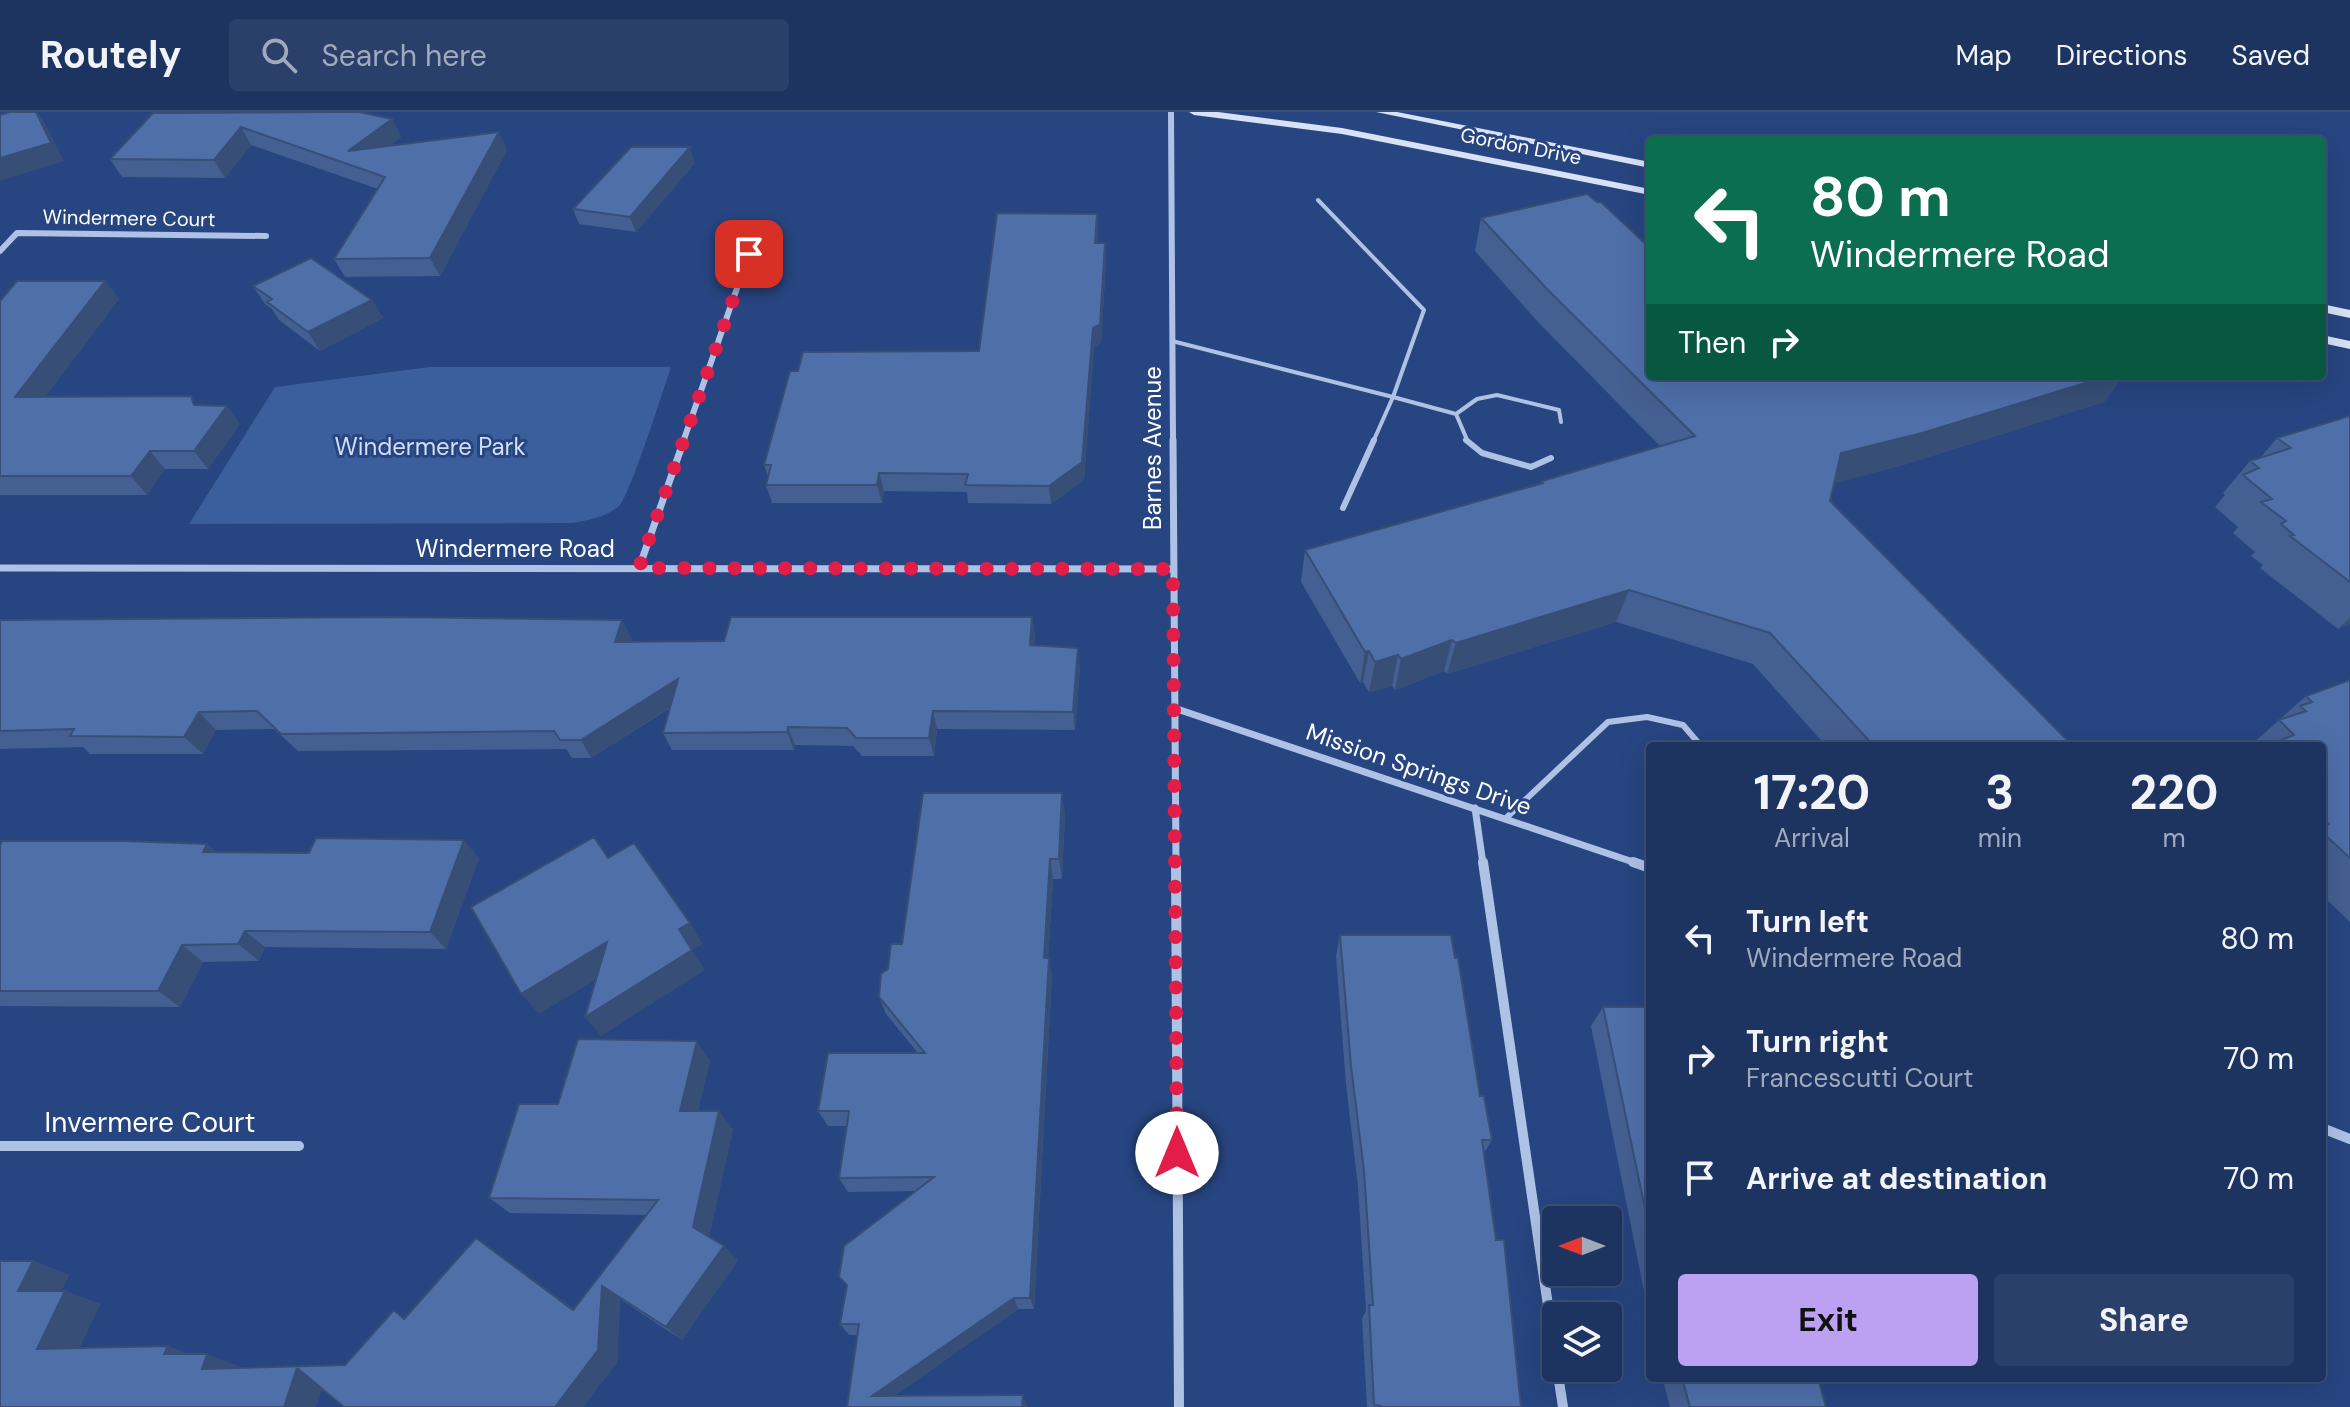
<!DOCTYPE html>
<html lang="en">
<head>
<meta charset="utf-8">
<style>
	:root { --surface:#1d3460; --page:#2a3f69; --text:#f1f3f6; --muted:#a0aabd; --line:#3b4f75; --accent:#bca0f2 }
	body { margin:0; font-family:"DM Sans",sans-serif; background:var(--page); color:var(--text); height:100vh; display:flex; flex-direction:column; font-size:30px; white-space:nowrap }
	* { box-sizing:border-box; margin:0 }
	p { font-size:26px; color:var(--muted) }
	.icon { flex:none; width:44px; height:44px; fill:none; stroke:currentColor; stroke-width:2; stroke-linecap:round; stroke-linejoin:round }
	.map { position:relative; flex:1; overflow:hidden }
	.details { position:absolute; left:1646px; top:630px; width:680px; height:640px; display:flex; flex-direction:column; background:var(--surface); border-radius:8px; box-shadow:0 8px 32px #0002,0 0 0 2px var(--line) }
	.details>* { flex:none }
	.banner { position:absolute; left:1646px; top:24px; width:680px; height:244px; border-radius:8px; box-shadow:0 8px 32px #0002,0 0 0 2px var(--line); background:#0b6e4f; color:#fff; overflow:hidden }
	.needle { width:52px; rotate:270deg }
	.fabs { position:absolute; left:1542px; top:1094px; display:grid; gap:16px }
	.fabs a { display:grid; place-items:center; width:80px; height:80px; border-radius:8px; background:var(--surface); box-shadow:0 8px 32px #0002,0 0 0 2px var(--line); font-size:40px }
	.pin { position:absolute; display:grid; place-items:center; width:68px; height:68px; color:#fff; margin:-34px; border-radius:16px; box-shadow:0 4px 12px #0006 }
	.me { position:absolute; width:88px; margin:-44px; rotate:0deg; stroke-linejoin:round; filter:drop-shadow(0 0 6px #0008) }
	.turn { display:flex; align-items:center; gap:28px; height:168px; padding:0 32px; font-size:36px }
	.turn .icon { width:104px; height:104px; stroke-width:2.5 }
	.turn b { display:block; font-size:56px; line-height:68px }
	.then { display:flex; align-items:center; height:76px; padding:0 32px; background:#0003; gap:16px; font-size:30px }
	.eta { display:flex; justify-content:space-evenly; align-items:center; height:136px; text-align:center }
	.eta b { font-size:48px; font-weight:700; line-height:56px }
	.cta { display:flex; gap:16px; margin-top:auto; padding:16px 32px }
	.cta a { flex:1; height:92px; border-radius:8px; background:var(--accent); color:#111; font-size:32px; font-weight:700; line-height:92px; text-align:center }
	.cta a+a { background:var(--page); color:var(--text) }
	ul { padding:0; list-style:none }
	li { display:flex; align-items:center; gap:24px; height:120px; padding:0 32px }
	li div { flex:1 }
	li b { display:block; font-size:30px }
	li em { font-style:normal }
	header { display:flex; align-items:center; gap:48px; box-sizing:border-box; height:112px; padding:0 40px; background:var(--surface); border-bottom:2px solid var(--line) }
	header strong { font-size:38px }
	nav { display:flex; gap:44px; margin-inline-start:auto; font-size:28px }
	.search { width:560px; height:72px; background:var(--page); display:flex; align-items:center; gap:20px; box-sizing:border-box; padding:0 28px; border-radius:8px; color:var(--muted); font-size:30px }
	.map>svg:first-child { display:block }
</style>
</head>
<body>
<header>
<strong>Routely</strong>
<div class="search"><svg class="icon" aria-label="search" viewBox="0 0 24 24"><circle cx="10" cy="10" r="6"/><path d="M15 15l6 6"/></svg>Search here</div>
<nav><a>Map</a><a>Directions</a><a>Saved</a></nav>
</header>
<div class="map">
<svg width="2350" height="1295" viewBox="0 0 2350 1295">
	<rect width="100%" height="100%" fill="#274580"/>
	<path fill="#3b5e9d" d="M 430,255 L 671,255 C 664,276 629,386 619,394 C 606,405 589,408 573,411 L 189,412 L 275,275 Z"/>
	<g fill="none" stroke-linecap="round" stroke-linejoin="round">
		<path stroke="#aec2e6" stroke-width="4" d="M 1172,229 L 1393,285 L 1424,198 L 1318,88
			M 1456,302 L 1468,330
			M 1373,330 L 1393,285 L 1456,302 L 1477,287 L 1497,283 L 1559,298 L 1561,310"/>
		<path stroke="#aec2e6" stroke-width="6" d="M 1466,328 L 1482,341 L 1531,355 L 1551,346
			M 1343,396 L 1374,328
			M 1505,707 L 1608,610 L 1647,605 L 1683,613 L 1701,634"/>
		<path stroke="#aec2e6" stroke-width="6" d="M 1171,0 L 1173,330
			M 0,139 L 17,121 L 266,124
			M 683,330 L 749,142"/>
		<path stroke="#aec2e6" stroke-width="7" d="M 1173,328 L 1176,752
			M 0,456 L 1173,457
			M 639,456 L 684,328
			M 1174,596 L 1639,752
			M 1475,696 L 1483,752"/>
		<path stroke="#aec2e6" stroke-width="10" d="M 1176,750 L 1179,1295
			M 1483,750 L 1556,1248
			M 1633,750 L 1650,756
			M 2322,1016 L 2350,1027
			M 0,1034 L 299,1034
			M 1557,1256 L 1563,1295"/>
		<path fill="#d7e2f6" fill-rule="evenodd" d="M 1189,0 L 1218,0 L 1342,16 L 1650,77 L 1650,83 L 1342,22 L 1194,3 Z
			M 1376,0 L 1397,0 L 1650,50 L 1650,56 Z
			M 2322,192 L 2350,198 L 2350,206 L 2322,200 Z
			M 2322,223 L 2350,229 L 2350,237 L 2322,231 Z"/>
	</g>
	<path fill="#445f91" d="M 153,1 L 392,7 L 401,25 L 388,34 L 507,38 L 440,164 L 345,165 L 334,147 L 378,77 L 251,33 L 225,66 L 122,65 L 110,47 Z
		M 695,51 L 636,120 L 579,112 L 573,97 Z
		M 1481,106 L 1650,264 L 2123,264 L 2104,290 L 1903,353 L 1834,371 L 1830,389 L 2073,634 L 1826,634 L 1753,552 L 1616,510 L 1447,562 L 1444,559 L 1395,578 L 1392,574 L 1369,580 L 1363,570 L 1360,571 L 1301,470 L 1305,438 L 1541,372 L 1542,369 L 1660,334 L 1538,210 L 1475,139 Z
		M 1098,120 L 1097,131 L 1105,131 L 1106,149 L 1101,231 L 1094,235 L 1084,368 L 1051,392 L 968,391 L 967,380 L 884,379 L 882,391 L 772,391 L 766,373 L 768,364 L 764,353 L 979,239 Z
		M 105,169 L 119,187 L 45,285 L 198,293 L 227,294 L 240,312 L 208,357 L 165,357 L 147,383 L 0,383 L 0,189 Z
		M 253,174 L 372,188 L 383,206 L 320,239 L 279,208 L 272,197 L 265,192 Z
		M 2350,304 L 2350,512 L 2338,517 L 2260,456 L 2263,453 L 2251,444 L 2255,440 L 2233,421 L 2238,415 L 2215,395 L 2225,383 L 2223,381 L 2250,349 L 2260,346 L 2277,326 Z
		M 1032,505 L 1035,524 L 1034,533 L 1080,554 L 1075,618 L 937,617 L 934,644 L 862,644 L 853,634 L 795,633 L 794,638 L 672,638 L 663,621 L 670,596 L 591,646 L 572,646 L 566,637 L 298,639 L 274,617 L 216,618 L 203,642 L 90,642 L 83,635 L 0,637 L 0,508 L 632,527 L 631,530 L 724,529 Z
		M 2350,568 L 2350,810 L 2322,783 L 2322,634 L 2250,634 L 2306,584 Z
		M 1065,701 L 1062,767 L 1053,767 L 1048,846 L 1052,863 L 1034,1197 L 1018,1197 L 894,1284 L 1027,1292 L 1027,1295 L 847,1295 L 857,1223 L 849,1223 L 840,1212 L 847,1174 L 839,1165 L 915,1079 L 848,1080 L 839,1066 L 847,1014 L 828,1014 L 818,999 L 918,941 L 886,902 L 879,885 L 888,857 L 902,832 Z
		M 207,732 L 216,740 L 479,746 L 446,837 L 265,835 L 259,849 L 203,850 L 180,895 L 0,894 L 0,733 Z
		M 1340,823 L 1455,846 L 1480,984 L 1492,1028 L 1484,1041 L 1521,1295 L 1367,1295 L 1362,1206 L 1366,1199 L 1358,1075 L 1346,972 L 1336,844 Z
		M 1603,895 L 1650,895 L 1650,1209 L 1591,914 Z
		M 710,948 L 698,999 L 733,1017 L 709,1125 L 738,1148 L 682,1228 L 620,1187 L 617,1250 L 583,1295 L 344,1295 L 322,1277 L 316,1295 L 0,1295 L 33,1149 L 69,1163 L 61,1179 L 65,1179 L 100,1192 L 79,1236 L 190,1242 L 239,1254 L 238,1256 L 345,1253 L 406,1205 L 476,1126 L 574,1197 L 646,1103 L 510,1101 L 489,1086 L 558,992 Z
		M 1650,1214 L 1650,1251 L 1644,1219 Z
		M 1653,1266 L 1818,1266 L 1826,1295 L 1670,1295 L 1663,1268 L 1653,1268 Z"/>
	<path fill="#374e76" d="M 36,0 L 37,0 L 45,11 L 64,49 L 0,69 L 0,46 Z
		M 392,7 L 401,25 L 360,56 L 348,39 Z
		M 241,15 L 251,33 L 225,66 L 214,48 Z
		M 499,20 L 507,38 L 440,164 L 430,146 Z
		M 690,35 L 695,51 L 636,120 L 630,105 Z
		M 1097,102 L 1098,120 L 1096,149 L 1095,131 Z
		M 1105,131 L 1106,149 L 1101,231 L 1094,235 L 1084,368 L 1051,392 L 1049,374 L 1093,216 Z
		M 105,169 L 119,187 L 31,304 L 15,285 Z
		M 372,188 L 383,206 L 320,239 L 308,220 Z
		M 2108,264 L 2123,264 L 2104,290 L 1903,353 L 1824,374 L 1841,341 Z
		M 227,294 L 240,312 L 208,357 L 194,339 Z
		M 150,339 L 165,357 L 147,383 L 131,364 Z
		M 879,361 L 884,379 L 882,391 L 877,373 Z
		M 1629,478 L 1616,510 L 1447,562 L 1456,531 Z
		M 1032,505 L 1035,524 L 1032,552 L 1030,533 Z
		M 2350,506 L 2350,512 L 2338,517 Z
		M 622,508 L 632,527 L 625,548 L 615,530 Z
		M 1452,528 L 1444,559 L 1395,578 L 1401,547 Z
		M 1078,536 L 1080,554 L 1075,618 L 1073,600 Z
		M 1369,539 L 1363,570 L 1360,571 L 1365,540 Z
		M 1398,543 L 1392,574 L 1369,580 L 1375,550 Z
		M 678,567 L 686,585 L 591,646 L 581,628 Z
		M 933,599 L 937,617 L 934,644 L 929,626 Z
		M 199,600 L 216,618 L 203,642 L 184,625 Z
		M 788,615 L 795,633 L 794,638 L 787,620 Z
		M 1062,681 L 1065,701 L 1062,767 L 1059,747 Z
		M 464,728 L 479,746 L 446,837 L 430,820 Z
		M 207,732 L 227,750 L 203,740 Z
		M 1050,747 L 1053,767 L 1047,864 L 1044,846 Z
		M 690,811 L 703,832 L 692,838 L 705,858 L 601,924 L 585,905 L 679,817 Z
		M 245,819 L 265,835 L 259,849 L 238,832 Z
		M 607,830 L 623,851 L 539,902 L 521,882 Z
		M 182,833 L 203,850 L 180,895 L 158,879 Z
		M 1049,846 L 1052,863 L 1034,1197 L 1030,1186 Z
		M 697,929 L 710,948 L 694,1016 L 680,999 Z
		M 719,999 L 733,1017 L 708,1130 L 693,1115 Z
		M 476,1126 L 497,1141 L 592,1210 L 573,1198 Z
		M 724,1134 L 738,1148 L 682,1228 L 666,1215 Z
		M 33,1149 L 69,1163 L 55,1192 L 18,1179 Z
		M 602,1174 L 620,1187 L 617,1250 L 583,1295 L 555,1295 Z
		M 65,1179 L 100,1192 L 74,1249 L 37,1237 Z
		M 1014,1186 L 1018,1197 L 881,1293 L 872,1284 Z
		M 168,1234 L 200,1246 L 164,1242 Z
		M 207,1242 L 239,1254 L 233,1268 L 202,1257 Z
		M 297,1256 L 326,1267 L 316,1295 L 284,1295 Z
		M 1023,1283 L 1027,1292 L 1027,1295 L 1022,1295 Z"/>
	<path fill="#4f6fa9" stroke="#374e76" stroke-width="2" d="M 10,0 L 36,0 L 51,31 L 0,46 L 0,3 Z
		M 328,0 L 359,0 L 392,7 L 348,39 L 499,20 L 430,146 L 334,147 L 385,65 L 241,15 L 214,48 L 110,47 L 153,1 Z
		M 631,35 L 690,35 L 630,105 L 573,97 Z
		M 1587,82 L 1597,90 L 1601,90 L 1650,136 L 1650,264 L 2108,264 L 1922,321 L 1841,341 L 1830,389 L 2073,634 L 1874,634 L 1770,521 L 1629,478 L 1456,531 L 1452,528 L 1401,547 L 1398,543 L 1375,550 L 1369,539 L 1365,540 L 1305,438 L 1543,371 L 1542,369 L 1695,324 L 1547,177 L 1481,106 Z
		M 997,101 L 1097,102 L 1095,131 L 1105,131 L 1100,212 L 1093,216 L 1082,350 L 1049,374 L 965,373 L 968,362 L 879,361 L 877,373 L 766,373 L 771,353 L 764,353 L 790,259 L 798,259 L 803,240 L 979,239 Z
		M 311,146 L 372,188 L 308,220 L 267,190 L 272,187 L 253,174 Z
		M 17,169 L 105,169 L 15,285 L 191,284 L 194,293 L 227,294 L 194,339 L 150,339 L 131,364 L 0,364 L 0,189 Z
		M 2350,304 L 2350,470 L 2290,424 L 2294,423 L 2281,412 L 2286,409 L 2261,390 L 2272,387 L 2243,363 L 2259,356 L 2250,349 L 2291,336 L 2277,326 Z
		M 390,505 L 622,508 L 615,530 L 724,529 L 731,505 L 1032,505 L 1030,533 L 1078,536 L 1073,600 L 933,599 L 929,626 L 856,626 L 847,616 L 788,615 L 787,620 L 663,621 L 678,567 L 581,628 L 560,628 L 554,619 L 281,622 L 257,599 L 199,600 L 184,625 L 70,624 L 74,617 L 0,619 L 0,508 Z
		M 2350,568 L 2350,746 L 2322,720 L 2322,716 L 2329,712 L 2322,706 L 2322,634 L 2267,634 L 2294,623 L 2279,608 L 2306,599 L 2300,594 L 2312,590 L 2306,584 Z
		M 923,681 L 1062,681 L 1059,747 L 1050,747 L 1044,846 L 1049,846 L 1030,1186 L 1014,1186 L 872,1284 L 1023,1283 L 1022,1295 L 847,1295 L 859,1212 L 840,1212 L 847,1173 L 839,1165 L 844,1134 L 934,1065 L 839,1066 L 849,999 L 818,999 L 828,941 L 925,941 L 879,885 L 881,862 L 888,857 L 891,832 L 902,832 Z
		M 594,725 L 608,746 L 634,731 L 690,811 L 679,817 L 692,838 L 585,905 L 607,830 L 521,882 L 471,795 Z
		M 316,726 L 464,728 L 430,820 L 245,819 L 238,832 L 182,833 L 158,879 L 0,879 L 0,733 L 2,729 L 125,729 L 207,732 L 203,740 L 309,741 Z
		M 1340,823 L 1451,823 L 1455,846 L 1458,846 L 1480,984 L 1484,984 L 1492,1028 L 1482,1028 L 1496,1128 L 1504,1128 L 1521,1295 L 1381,1295 L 1381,1294 L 1374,1293 L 1369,1193 L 1373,1193 L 1364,1059 L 1351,954 Z
		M 1603,895 L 1650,895 L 1650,1121 Z
		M 578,927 L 697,929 L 680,999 L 719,999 L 693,1115 L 724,1134 L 666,1215 L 602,1174 L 598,1238 L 555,1295 L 344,1295 L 297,1256 L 284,1295 L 0,1295 L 0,1149 L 33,1149 L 18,1179 L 65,1179 L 37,1237 L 168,1234 L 164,1242 L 207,1242 L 202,1257 L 345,1253 L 394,1198 L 404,1207 L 476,1126 L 573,1198 L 658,1088 L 489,1086 L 519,992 L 558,992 Z
		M 1682,1266 L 1818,1266 L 1826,1295 L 1690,1295 Z"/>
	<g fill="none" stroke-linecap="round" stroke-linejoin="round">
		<path stroke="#e11d48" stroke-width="14" stroke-dasharray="0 25.2" d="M 749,142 L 639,456 L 1173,457 L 1177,1041"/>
	</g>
	<g text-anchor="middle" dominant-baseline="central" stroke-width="6" stroke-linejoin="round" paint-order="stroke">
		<g font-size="20" fill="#fff" stroke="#274580">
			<text transform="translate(1521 34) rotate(11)">Gordon Drive</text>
			<text transform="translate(129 106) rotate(1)">Windermere Court</text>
		</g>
		<g font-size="24" fill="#d1def5" stroke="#274580">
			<text x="430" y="334">Windermere Park</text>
		</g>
		<g font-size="24" fill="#fff" stroke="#274580">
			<text transform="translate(1152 336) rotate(-90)">Barnes Avenue</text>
			<text x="515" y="436">Windermere Road</text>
			<text transform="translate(1419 657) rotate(19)">Mission Springs Drive</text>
		</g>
		<g font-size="28" fill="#fff" stroke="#274580">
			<text x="150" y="1010">Invermere Court</text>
		</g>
	</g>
</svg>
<div class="fabs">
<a><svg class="needle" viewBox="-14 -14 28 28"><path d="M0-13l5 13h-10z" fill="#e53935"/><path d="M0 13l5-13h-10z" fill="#a0aabd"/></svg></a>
<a><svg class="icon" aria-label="layers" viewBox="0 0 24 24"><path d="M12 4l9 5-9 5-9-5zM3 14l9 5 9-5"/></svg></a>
</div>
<div class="pin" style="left:749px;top:142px;background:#d93025"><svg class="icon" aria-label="arrive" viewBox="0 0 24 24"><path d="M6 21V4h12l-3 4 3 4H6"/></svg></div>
<svg class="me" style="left:1177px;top:1041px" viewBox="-20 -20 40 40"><circle r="19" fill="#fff"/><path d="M0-13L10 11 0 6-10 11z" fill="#e11d48"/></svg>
<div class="banner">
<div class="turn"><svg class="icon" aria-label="left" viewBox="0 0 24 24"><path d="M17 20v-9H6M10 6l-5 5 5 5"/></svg><div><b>80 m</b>Windermere Road</div></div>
<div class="then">Then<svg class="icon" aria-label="right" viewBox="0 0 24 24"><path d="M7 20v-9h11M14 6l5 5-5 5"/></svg></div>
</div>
<section class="details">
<div class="eta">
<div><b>17:20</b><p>Arrival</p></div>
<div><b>3</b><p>min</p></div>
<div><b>220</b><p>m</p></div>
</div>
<ul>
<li><svg class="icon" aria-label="left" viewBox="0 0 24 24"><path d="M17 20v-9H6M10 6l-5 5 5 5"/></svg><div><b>Turn left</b><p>Windermere Road</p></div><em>80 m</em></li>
<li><svg class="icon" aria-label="right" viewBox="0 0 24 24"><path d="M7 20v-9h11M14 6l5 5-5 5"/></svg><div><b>Turn right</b><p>Francescutti Court</p></div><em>70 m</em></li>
<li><svg class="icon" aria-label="arrive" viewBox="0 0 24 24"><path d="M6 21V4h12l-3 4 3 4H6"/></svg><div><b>Arrive at destination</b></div><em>70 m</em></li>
</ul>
<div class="cta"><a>Exit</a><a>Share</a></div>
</section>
</div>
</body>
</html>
